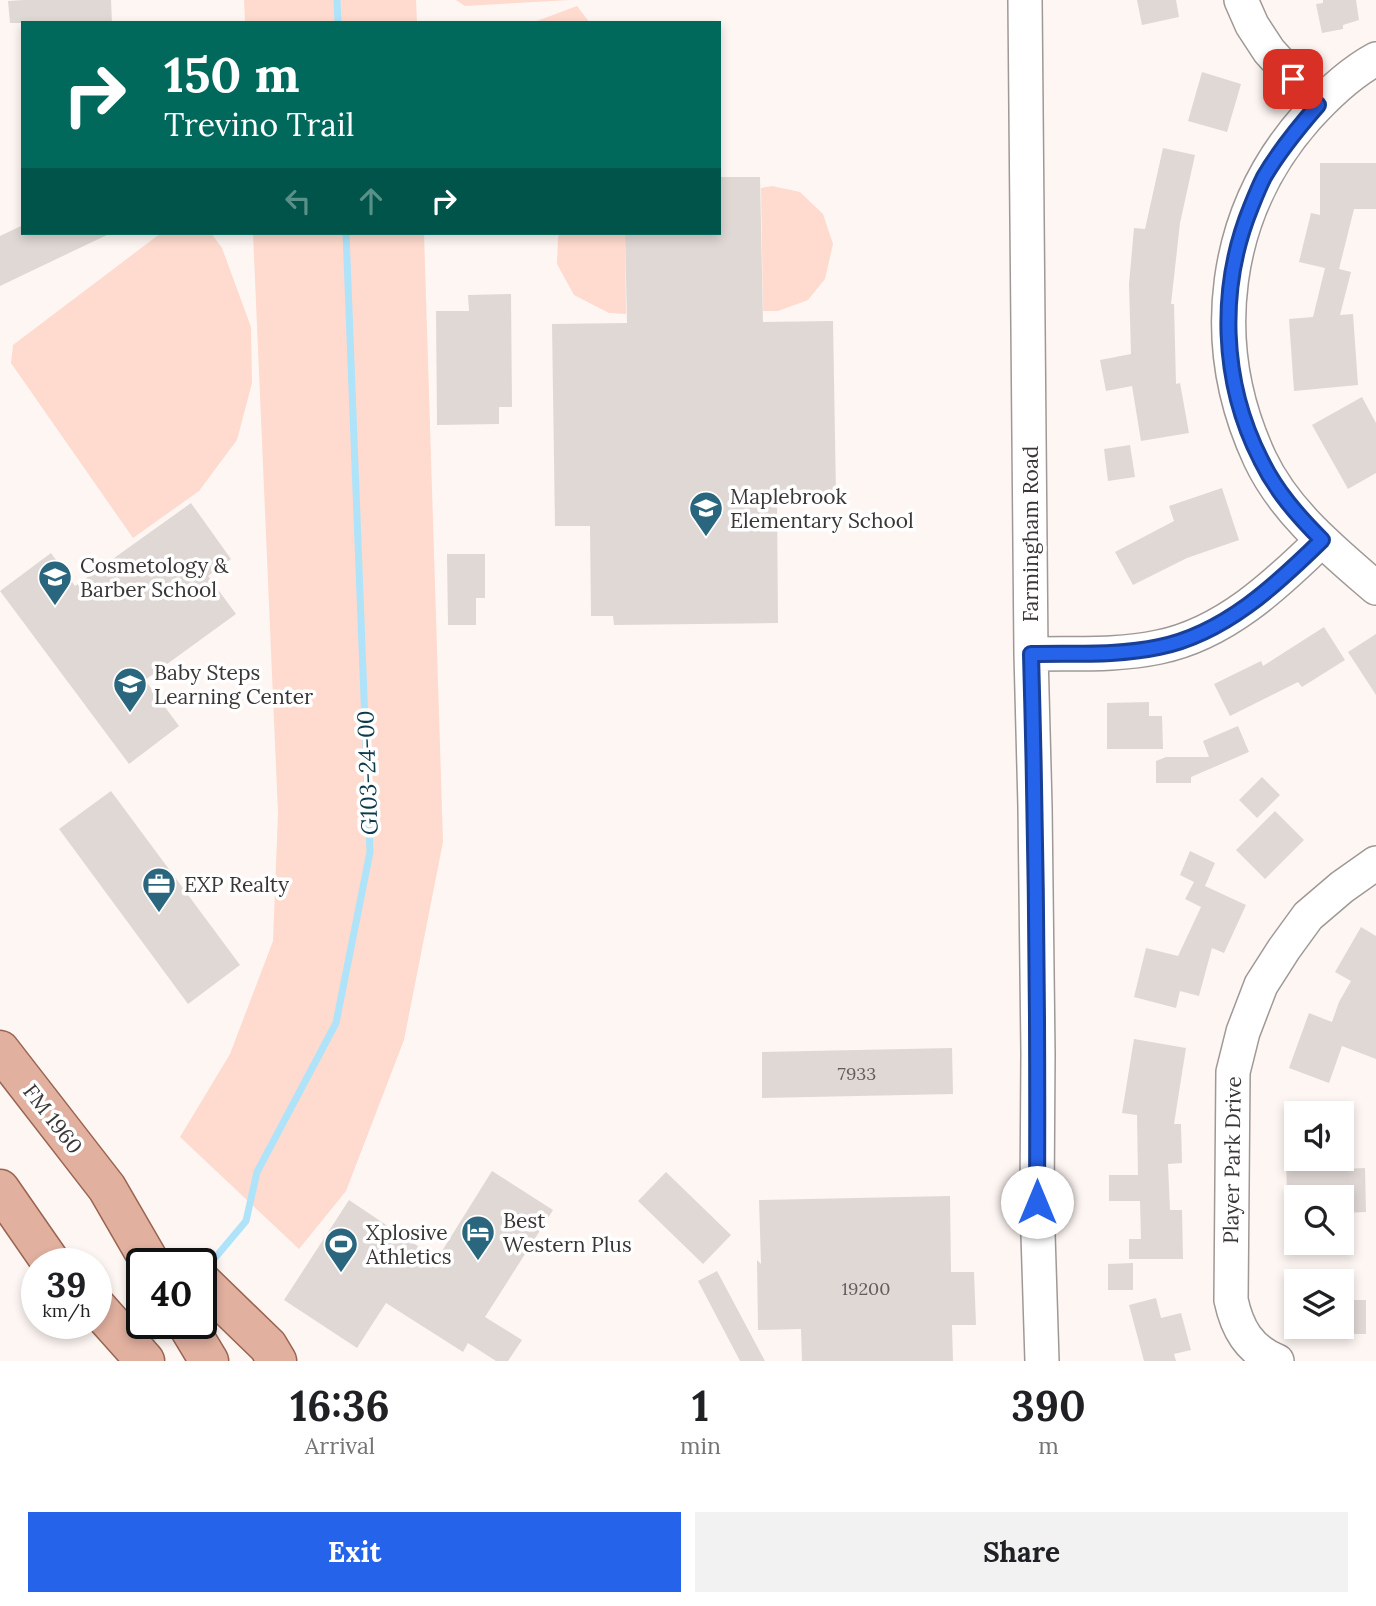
<!DOCTYPE html>
<html lang="en">
<head>
<meta charset="utf-8">
<style>
	:root { --surface:#fff; --page:#f2f2f2; --text:#202124; --muted:#757577; --accent:#2563eb }
	body { margin:0; font-family:Lora,serif; background:var(--page); color:var(--text); height:100vh; display:flex; flex-direction:column; font-size:26px; white-space:nowrap }
	* { box-sizing:border-box; margin:0 }
	p { font-size:23px; color:var(--muted) }
	.icon { flex:none; width:38px; height:38px; fill:none; stroke:currentColor; stroke-width:2; stroke-linecap:round; stroke-linejoin:round }
	.map { position:relative; height:1361px; overflow:hidden }
	.sheet { display:flex; flex-direction:column; background:var(--surface); flex:1 }
	.sheet>* { flex:none }
	.guide { position:absolute; left:21px; top:21px; width:700px; height:214px; border-radius:0px; box-shadow:0 4px 10px #0003; background:#00695c; color:#fff; overflow:hidden }
	.buttons { position:absolute; left:1284px; top:1101px; display:grid; gap:14px }
	.buttons a { display:grid; place-items:center; width:70px; height:70px; border-radius:0px; background:var(--surface); box-shadow:0 4px 10px #0003; font-size:35px }
	.speed { position:absolute; left:21px; top:1248px; display:flex; gap:14px; font-size:35px; font-weight:700; text-align:center }
	.speed>* { display:grid; place-content:center; width:91px; height:91px; border-radius:50%; background:var(--surface); box-shadow:0 4px 10px #0003; line-height:1 }
	.speed small { font-size:18px; font-weight:400 }
	.speed .limit { border:4px solid #111; border-radius:10px; background:#fff; color:#111 }
	.pin { position:absolute; display:grid; place-items:center; width:60px; height:60px; color:#fff; margin:-30px; border-radius:14px; box-shadow:0 4px 10px #0006 }
	.me { position:absolute; width:77px; margin:-38px; rotate:0deg; stroke-linejoin:round; filter:drop-shadow(0 0 5px #0008) }
	.turn { display:flex; align-items:center; gap:24px; height:147px; padding:0 28px; font-size:32px }
	.turn .icon { width:91px; height:91px; stroke-width:2.5 }
	.turn b { display:block; font-size:49px; line-height:60px }
	.lanes { display:flex; align-items:center; height:66px; padding:0 28px; background:#0003; justify-content:center; gap:35px; direction:ltr }
	.lanes .off { opacity:.35 }
	.eta { display:flex; justify-content:space-evenly; align-items:center; height:119px; text-align:center }
	.eta b { font-size:42px; font-weight:700; line-height:49px }
	.primary-button { display:flex; gap:14px; margin-top:auto; padding:14px 28px }
	.primary-button a { flex:1; height:80px; border-radius:0px; background:var(--accent); color:#fff; font-size:28px; font-weight:700; line-height:80px; text-align:center }
	.primary-button a+a { background:var(--page); color:var(--text) }
	.map>svg:first-child { display:block }
</style>
</head>
<body>
<div class="map">
<svg width="1376" height="1361" viewBox="0 0 1376 1361">
	<rect width="100%" height="100%" fill="#fef6f3"/>
	<path fill="#fedbce" d="M 244,0 L 416,0 L 417,23 L 245,23 Z
		M 456,0 L 570,0 L 465,6 Z
		M 577,6 L 590,23 L 534,23 L 534,22 Z
		M 772,186 L 800,192 L 823,214 L 833,244 L 825,279 L 808,300 L 778,311 L 763,311 L 761,188 Z
		M 161,233 L 211,233 L 222,248 L 251,327 L 252,383 L 237,440 L 199,491 L 133,538 L 11,363 L 13,345 Z
		M 253,233 L 424,233 L 443,842 L 404,1040 L 346,1191 L 299,1249 L 180,1137 L 230,1054 L 273,941 L 278,813 Z
		M 560,233 L 625,233 L 626,314 L 609,313 L 574,295 L 557,264 L 558,237 Z"/>
	<g fill="none" stroke-linecap="round" stroke-linejoin="round">
		<path stroke="#afe3f9" stroke-width="7" d="M 337,0 L 338,23
			M 204,1271 L 246,1221 L 257,1172 L 336,1023 L 370,852 L 346,233
			M 147,1346 L 163,1323"/>
	</g>
	<path fill="#e0d8d5" d="M 24,0 L 111,0 L 112,23 L 10,23 L 8,1 Z
		M 1137,0 L 1176,0 L 1179,17 L 1142,25 Z
		M 1323,0 L 1356,0 L 1359,20 L 1343,25 L 1343,29 L 1322,33 L 1316,4 L 1323,3 Z
		M 1202,72 L 1241,84 L 1227,132 L 1188,121 Z
		M 1163,148 L 1195,155 L 1180,223 L 1171,304 L 1174,304 L 1176,384 L 1180,383 L 1189,433 L 1141,441 L 1132,386 L 1106,391 L 1100,360 L 1131,354 L 1129,284 L 1134,228 L 1145,229 Z
		M 1320,163 L 1376,163 L 1376,209 L 1354,209 L 1339,269 L 1351,272 L 1340,315 L 1353,314 L 1358,385 L 1294,391 L 1289,319 L 1313,317 L 1325,268 L 1299,262 L 1311,213 L 1320,215 Z
		M 719,177 L 760,177 L 763,322 L 833,321 L 836,495 L 777,496 L 778,623 L 614,625 L 613,616 L 591,616 L 590,526 L 555,526 L 552,324 L 627,323 L 625,233 L 719,233 Z
		M 23,225 L 23,233 L 111,233 L 0,286 L 0,236 Z
		M 511,294 L 512,407 L 499,407 L 499,424 L 437,425 L 436,311 L 469,311 L 468,295 Z
		M 1362,397 L 1376,423 L 1376,473 L 1348,489 L 1312,425 Z
		M 1130,445 L 1135,477 L 1108,481 L 1104,449 Z
		M 1222,488 L 1239,540 L 1187,558 L 1133,585 L 1115,552 L 1174,521 L 1169,506 Z
		M 191,503 L 231,559 L 208,576 L 236,614 L 145,680 L 179,726 L 129,764 L 0,591 L 51,553 L 75,586 Z
		M 447,554 L 485,554 L 485,598 L 476,598 L 476,625 L 448,625 Z
		M 1324,627 L 1345,660 L 1302,687 L 1298,682 L 1230,716 L 1214,684 L 1261,661 L 1263,666 Z
		M 1376,634 L 1376,695 L 1348,652 Z
		M 1149,702 L 1149,716 L 1162,716 L 1163,749 L 1107,749 L 1107,703 Z
		M 1238,726 L 1249,752 L 1191,777 L 1191,783 L 1156,783 L 1156,761 L 1166,757 L 1209,757 L 1203,741 Z
		M 1262,777 L 1280,795 L 1257,818 L 1239,800 Z
		M 111,791 L 240,965 L 188,1004 L 59,829 Z
		M 1275,811 L 1304,840 L 1265,879 L 1236,850 Z
		M 1190,851 L 1215,863 L 1205,886 L 1246,905 L 1224,953 L 1212,948 L 1199,996 L 1180,991 L 1176,1008 L 1134,997 L 1146,948 L 1178,956 L 1201,907 L 1185,899 L 1194,882 L 1180,875 Z
		M 1361,927 L 1376,936 L 1376,1059 L 1342,1046 L 1329,1083 L 1289,1068 L 1309,1013 L 1332,1022 L 1339,1002 L 1351,981 L 1335,972 Z
		M 1134,1039 L 1186,1048 L 1174,1124 L 1181,1124 L 1182,1163 L 1168,1164 L 1170,1210 L 1182,1210 L 1183,1259 L 1129,1259 L 1129,1239 L 1141,1239 L 1140,1201 L 1109,1201 L 1109,1175 L 1138,1175 L 1137,1115 L 1122,1113 Z
		M 952,1048 L 953,1094 L 762,1098 L 762,1052 Z
		M 1286,1158 L 1341,1158 L 1341,1169 L 1365,1168 L 1366,1212 L 1343,1213 L 1342,1197 L 1287,1197 Z
		M 492,1171 L 553,1210 L 485,1317 L 522,1340 L 508,1361 L 496,1361 L 468,1343 L 463,1352 L 386,1303 L 357,1348 L 284,1300 L 349,1200 L 437,1259 Z
		M 666,1172 L 731,1235 L 703,1264 L 638,1201 Z
		M 950,1196 L 951,1272 L 974,1272 L 976,1325 L 952,1325 L 953,1361 L 802,1361 L 801,1329 L 758,1330 L 757,1260 L 761,1264 L 759,1200 Z
		M 1133,1263 L 1133,1290 L 1108,1290 L 1108,1264 Z
		M 717,1271 L 765,1361 L 740,1361 L 698,1281 Z
		M 1156,1298 L 1161,1318 L 1181,1313 L 1191,1350 L 1174,1354 L 1176,1361 L 1144,1361 L 1129,1305 Z
		M 1342,1300 L 1366,1300 L 1366,1334 L 1342,1334 Z"/>
	<g fill="none" stroke-linecap="round" stroke-linejoin="round">
		<g stroke="#a09896" stroke-width="36">
			<path id="minor" d="M 1025,0 L 1031,654 L 1035,807 L 1038,1053 L 1037,1202 L 1042,1361
				M 1241,0 L 1252,25 L 1269,51 L 1318,105
				M 1376,59 C 1350,73 1327,95 1307,117 C 1222,213 1206,343 1260,459 C 1285,512 1332,550 1376,588
				M 1031,654 C 1073,653 1117,656 1159,647 C 1224,634 1276,585 1322,540
				M 1277,1361 C 1249,1350 1237,1328 1231,1300 L 1233,1072 L 1243,1032 L 1261,985 L 1284,949 L 1308,916 L 1342,887 L 1376,863"/>
		</g>
		<g stroke="#996450" stroke-width="41">
			<path id="major" d="M 0,1050 L 107,1188 L 151,1264
				M 0,1189 L 52,1264
				M 201,1281 L 268,1346 L 277,1361
				M 96,1306 L 145,1361
				M 186,1323 L 209,1361"/>
		</g>
		<use href="#minor" stroke="#fff" stroke-width="33"/>
		<use href="#major" stroke="#e1b09f" stroke-width="38"/>
	</g>
	<g fill="none" stroke-linecap="round" stroke-linejoin="round">
		<g stroke="#184099" stroke-width="18">
			<path id="route" d="M 1037,1202 C 1038,1019 1036,837 1031,654 C 1073,653 1117,656 1159,647 C 1224,634 1276,585 1322,540 C 1298,516 1276,491 1261,460 C 1221,382 1218,288 1251,207 C 1255,197 1259,187 1264,177 C 1279,151 1298,128 1318,105 L 1293,79"/>
		</g>
		<use href="#route" stroke="#2563eb" stroke-width="12"/>
	</g>
	<defs>
		<g id="school-pin" transform="scale(1.75)"><path d="M0 17L-7.5 6A9.5 9.5 0 1 1 7.5 6Z" fill="#2a677e" stroke="#fff"/><path d="M0-5L7-2L0 1L-7-2ZM-4 1L0 2.5L4 1V4Q0 6-4 4Z" fill="#fff"/></g>
		<g id="office-pin" transform="scale(1.75)"><path d="M0 17L-7.5 6A9.5 9.5 0 1 1 7.5 6Z" fill="#2a677e" stroke="#fff"/><path d="M-6-3h4V-5.5h4V-3h4V5H-6ZM-1-4.5V-3h2v-1.5ZM-6 0V1H6V0Z" fill="#fff"/></g>
		<g id="hotel-pin" transform="scale(1.75)"><path d="M0 17L-7.5 6A9.5 9.5 0 1 1 7.5 6Z" fill="#2a677e" stroke="#fff"/><path d="M-6-4.5h1.5V1H6V5H4.5V3h-9V5H-6ZM-4 0a1.8 1.8 0 1 1 3.6 0ZM.5 0V-2.5h3Q6-2.5 6 0Z" fill="#fff"/></g>
		<g id="stadium-pin" transform="scale(1.75)"><path d="M0 17L-7.5 6A9.5 9.5 0 1 1 7.5 6Z" fill="#2a677e" stroke="#fff"/><path d="M0-5a6.5 5 0 1 0 0 10a6.5 5 0 1 0 0-10ZM-3.5-1.8h7v3.6h-7Z" fill="#fff"/></g>
	</defs>
	<g fill-rule="evenodd">
		<use href="#school-pin" x="706" y="508"/>
		<use href="#school-pin" x="55" y="577"/>
		<use href="#school-pin" x="130" y="684"/>
		<use href="#office-pin" x="159" y="884"/>
		<use href="#hotel-pin" x="478" y="1232"/>
		<use href="#stadium-pin" x="341" y="1244"/>
	</g>
	<g text-anchor="middle" dominant-baseline="central" stroke-width="7" stroke-linejoin="round" paint-order="stroke">
		<g font-size="18" fill="#635e5d">
			<text x="857" y="1073">7933</text>
			<text x="866" y="1288">19200</text>
		</g>
		<g font-size="21" fill="#393635" stroke="#fff" text-anchor="start">
			<text x="730" y="496">Maplebrook<tspan x="730" dy="24">Elementary School</tspan></text>
			<text x="80" y="565">Cosmetology &amp;<tspan x="80" dy="24">Barber School</tspan></text>
			<text x="154" y="672">Baby Steps<tspan x="154" dy="24">Learning Center</tspan></text>
			<text x="184" y="884">EXP Realty</text>
			<text x="503" y="1220">Best<tspan x="503" dy="24">Western Plus</tspan></text>
			<text x="366" y="1232">Xplosive<tspan x="366" dy="24">Athletics</tspan></text>
		</g>
		<g font-size="21" fill="#393635" stroke="#fff">
			<text transform="translate(1030 534) rotate(-90)">Farmingham Road</text>
			<text transform="translate(53 1119) rotate(52)">FM 1960</text>
			<text transform="translate(1232 1160) rotate(-89)">Player Park Drive</text>
		</g>
		<g font-size="23" font-style="italic" fill="#0d3a4a" stroke="#fff">
			<text transform="translate(367 773) rotate(-92)">G103-24-00</text>
		</g>
	</g>
</svg>
<div class="buttons">
<a><svg class="icon" aria-label="sound" viewBox="0 0 24 24"><path d="M4 9h4l5-4v14l-5-4H4zM17 9q2 3 0 6"/></svg></a>
<a><svg class="icon" aria-label="search" viewBox="0 0 24 24"><circle cx="10" cy="10" r="6"/><path d="M15 15l6 6"/></svg></a>
<a><svg class="icon" aria-label="layers" viewBox="0 0 24 24"><path d="M12 4l9 5-9 5-9-5zM3 14l9 5 9-5"/></svg></a>
</div>
<div class="speed"><div>39<small>km/h</small></div><div class="limit">40</div></div>
<div class="pin" style="left:1293px;top:79px;background:#d93025"><svg class="icon" aria-label="arrive" viewBox="0 0 24 24"><path d="M6 21V4h12l-3 4 3 4H6"/></svg></div>
<svg class="me" style="left:1037px;top:1202px" viewBox="-20 -20 40 40"><circle r="19" fill="#fff"/><path d="M0-13L10 11 0 6-10 11z" fill="#2563eb"/></svg>
<div class="guide">
<div class="turn"><svg class="icon" aria-label="right" viewBox="0 0 24 24"><path d="M7 20v-9h11M14 6l5 5-5 5"/></svg><div><b>150 m</b>Trevino Trail</div></div>
<div class="lanes"><svg class="icon off" aria-label="left" viewBox="0 0 24 24"><path d="M17 20v-9H6M10 6l-5 5 5 5"/></svg><svg class="icon off" aria-label="ahead" viewBox="0 0 24 24"><path d="M12 20V5M6 11l6-6 6 6"/></svg><svg class="icon" aria-label="right" viewBox="0 0 24 24"><path d="M7 20v-9h11M14 6l5 5-5 5"/></svg></div>
</div>
</div>
<section class="sheet">
<div class="eta">
<div><b>16:36</b><p>Arrival</p></div>
<div><b>1</b><p>min</p></div>
<div><b>390</b><p>m</p></div>
</div>
<div class="primary-button"><a>Exit</a><a>Share</a></div>
</section>
</body>
</html>
